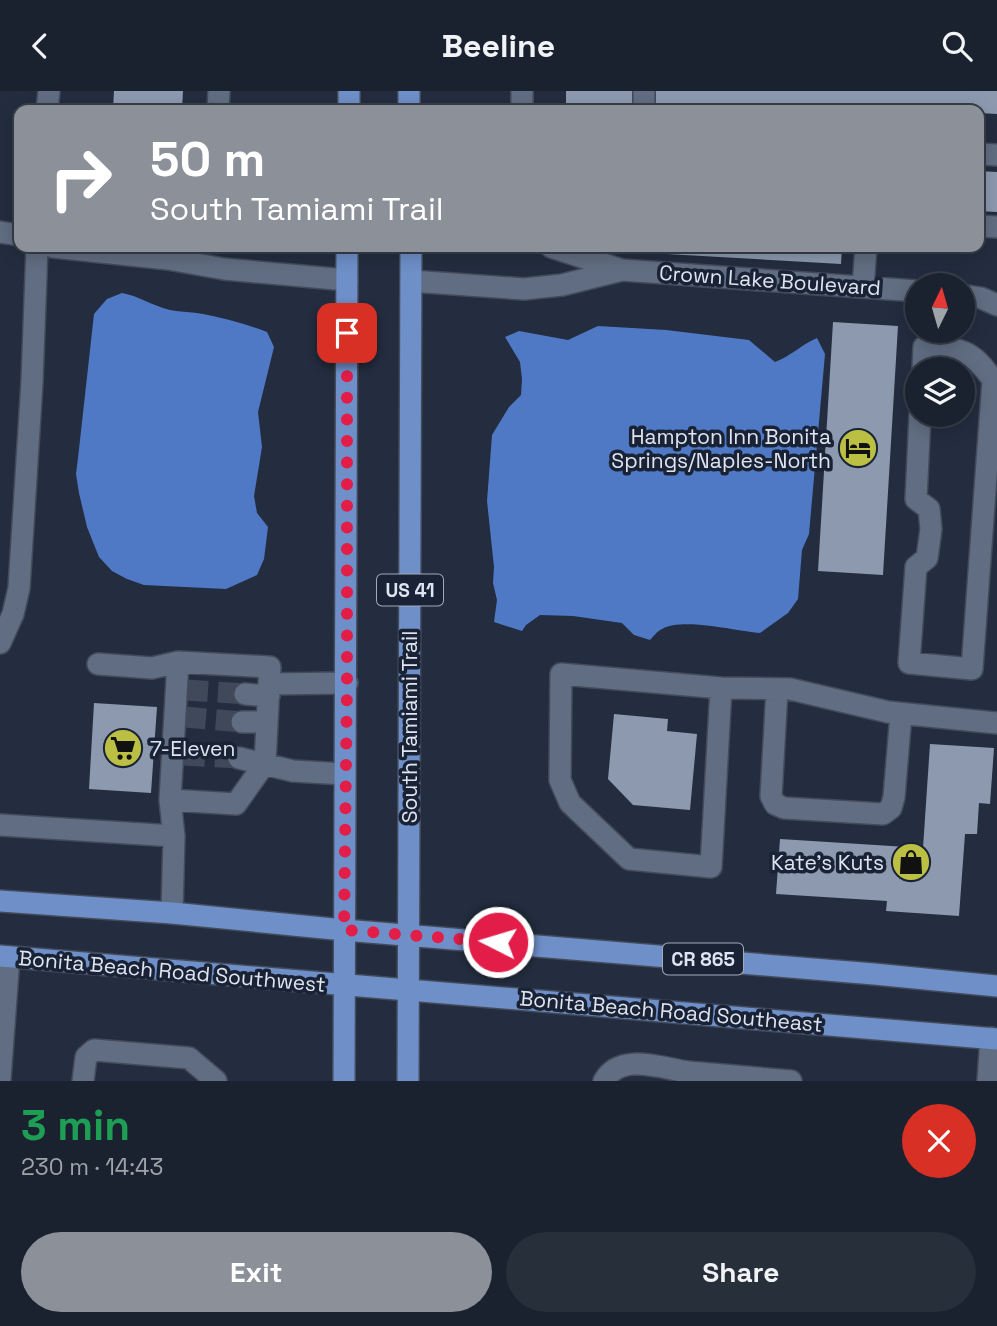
<!DOCTYPE html>
<html lang="en">
<head>
<meta charset="utf-8">
<style>
	:root { --surface:#1a222f; --page:#272f3b; --text:#f1f3f6; --muted:#9fa4aa; --line:#383f4b; --accent:#8c9099 }
	body { margin:0; font-family:"Space Grotesk",sans-serif; background:var(--page); color:var(--text); height:100vh; display:flex; flex-direction:column; font-size:26px; white-space:nowrap }
	* { box-sizing:border-box; margin:0 }
	p { font-size:23px; color:var(--muted) }
	.icon { flex:none; width:38px; height:38px; fill:none; stroke:currentColor; stroke-width:2; stroke-linecap:round; stroke-linejoin:round }
	.map { position:relative; height:990px; overflow:hidden }
	.panel { display:flex; flex-direction:column; background:var(--surface); flex:1 }
	.panel>* { flex:none }
	.hud { position:absolute; left:14px; top:14px; width:970px; height:147px; border-radius:14px; box-shadow:0 4px 18px #0003,0 0 0 2px var(--line); background:#8c9099; color:#fff; overflow:hidden }
	.needle { width:46px; rotate:5deg }
	.controls { position:absolute; left:905px; top:182px; display:grid; gap:14px }
	.controls a { display:grid; place-items:center; width:70px; height:70px; border-radius:50%; background:var(--surface); box-shadow:0 4px 18px #0003,0 0 0 2px var(--line); font-size:35px }
	.pin { position:absolute; display:grid; place-items:center; width:60px; height:60px; color:#fff; margin:-30px; border-radius:14px; box-shadow:0 4px 10px #0006 }
	.me { position:absolute; width:77px; margin:-38px; rotate:275deg; stroke-linejoin:round; filter:drop-shadow(0 0 5px #0008) }
	.turn { display:flex; align-items:center; gap:24px; height:147px; padding:0 21px; font-size:32px }
	.turn .icon { width:91px; height:91px; stroke-width:2.5 }
	.turn b { display:block; font-size:49px; line-height:60px }
	.round { display:grid; place-items:center; flex:none; width:74px; height:74px; border-radius:37px; background:var(--page) }
	.headline { display:flex; align-items:center; justify-content:space-between; height:119px; padding:0 21px }
	h1 { font-size:42px; font-weight:800; line-height:52px; color:#1e9e55 }
	.primary-button { display:flex; gap:14px; margin-top:auto; padding:14px 21px }
	.primary-button a { flex:1; height:80px; border-radius:42px; background:var(--accent); color:#fff; font-size:28px; font-weight:800; line-height:80px; text-align:center }
	.primary-button a+a { background:var(--page); color:var(--text) }
	header { display:flex; justify-content:space-between; align-items:center; height:91px; padding:0 21px; background:var(--surface); font-size:32px; font-weight:800 }
	.map>svg:first-child { display:block }
</style>
</head>
<body>
<header><svg class="icon" aria-label="back" viewBox="0 0 24 24"><path d="M15 5l-7 7 7 7"/></svg>Beeline<svg class="icon" aria-label="search" viewBox="0 0 24 24"><circle cx="10" cy="10" r="6"/><path d="M15 15l6 6"/></svg></header>
<div class="map">
<svg width="997" height="990" viewBox="0 0 997 990">
	<rect width="100%" height="100%" fill="#232d3f"/>
	<path fill="#4f79c4" d="M 122,202 C 139,205 153,215 170,219 C 181,221 192,221 203,223 C 224,227 247,233 267,241 L 274,256 L 258,321 L 262,356 L 254,405 L 257,422 L 268,436 L 264,468 L 257,484 L 226,498 L 144,494 L 127,488 L 112,480 L 99,466 L 87,436 L 79,402 L 76,383 L 78,367 L 94,223 L 107,208 Z
		M 598,235 L 666,239 L 749,249 L 775,271 C 791,265 801,254 817,247 L 825,263 L 809,443 L 802,459 L 798,508 L 788,522 L 760,542 C 737,540 682,526 662,538 C 657,540 653,546 650,549 L 634,544 L 622,532 L 573,525 L 540,524 L 526,534 L 522,540 L 494,531 L 497,509 L 493,492 L 494,476 L 487,410 L 492,344 L 509,316 L 521,304 L 522,288 L 520,271 L 505,246 L 519,240 L 568,249 Z"/>
	<path fill="#8c99af" d="M 114,0 L 183,0 L 182,19 L 113,18 Z
		M 566,0 L 637,0 L 637,19 L 566,19 Z
		M 654,0 L 997,0 L 997,23 L 978,22 L 978,19 L 941,19 L 847,12 L 847,19 L 653,19 Z
		M 978,80 L 997,81 L 997,121 L 978,120 Z
		M 649,156 L 842,156 L 841,173 L 649,162 Z
		M 833,231 L 898,235 L 883,484 L 818,480 Z
		M 94,612 L 157,616 L 151,702 L 89,698 Z
		M 614,623 L 668,628 L 667,640 L 697,643 L 690,719 L 633,714 L 608,688 Z
		M 930,653 L 994,657 L 990,713 L 979,712 L 977,743 L 965,743 L 959,825 L 886,820 L 887,810 L 776,803 L 780,748 L 923,757 Z"/>
	<g fill="none" stroke-linecap="round" stroke-linejoin="round">
		<path stroke="#3f495a" stroke-width="21" stroke-dasharray="21 10" stroke-linecap="butt" d="M 187,599 L 245,603
			M 185,626 L 242,631
			M 184,664 L 239,667"/>
		<g stroke="#434b5b" stroke-width="24">
			<path id="minor" d="M 644,0 L 644,19
				M 47,19 L 49,0
				M 218,19 L 219,0
				M 522,19 L 522,0
				M 978,63 L 997,64
				M 978,135 L 997,136
				M 0,141 L 19,144
				M 53,156 L 168,168 L 224,178 L 347,189
				M 551,156 L 622,179 L 917,200
				M 411,190 L 524,198 L 562,194 L 622,179
				M 863,196 L 866,156
				M 962,204 L 981,207 L 997,214
				M 920,324 L 916,408 L 929,418 L 931,438 L 927,467 L 916,476 L 909,572 L 972,578 L 993,289 C 971,258 961,257 924,256 L 923,278
				M 0,552 L 13,523 L 19,497 L 32,291 L 37,156
				M 178,571 L 270,576 L 269,593
				M 98,573 L 152,577 L 178,571 L 170,709
				M 721,597 L 711,776 L 629,768 L 570,712 L 560,689 L 561,583 L 721,597 L 790,598 L 888,621 L 997,632
				M 777,598 L 771,705 L 775,713 L 784,717 L 883,723 L 891,717 L 894,706 L 901,623
				M 245,603 L 269,605
				M 242,631 L 267,631
				M 239,667 L 293,680 L 344,683
				M 0,734 L 174,745
				M 172,822 L 174,745 L 170,709 L 236,713 L 265,672 L 269,593 L 347,592
				M 0,988 L 9,866
				M 83,990 L 86,966 L 94,959 L 189,967 L 216,990
				M 604,990 C 620,961 661,977 688,981
				M 687,990 L 688,981 L 791,990
				M 988,990 L 991,947"/>
		</g>
		<g stroke="#434b5b" stroke-width="24">
			<path id="major" d="M 409,0 L 409,19
				M 349,19 L 349,0
				M 0,810 L 172,822 L 344,839 L 874,883 L 997,895
				M 0,865 L 997,948
				M 344,990 C 345,712 346,434 347,156
				M 408,990 L 411,156"/>
		</g>
		<use href="#minor" stroke="#616d82" stroke-width="21"/>
		<use href="#major" stroke="#6e8fc8" stroke-width="21"/>
	</g>
	<g fill="none" stroke-linecap="round" stroke-linejoin="round">
		<path stroke="#e11d48" stroke-width="12" stroke-dasharray="0 21.6" d="M 347,242 L 347,592 L 344,839 L 498,851"/>
	</g>
	<defs>
		<g id="hotel-disc" transform="scale(2.0125)"><circle r="9.5" fill="#bbc044" stroke="#192335"/><path d="M-6-4.5h1.5V1H6V5H4.5V3h-9V5H-6ZM-4 0a1.8 1.8 0 1 1 3.6 0ZM.5 0V-2.5h3Q6-2.5 6 0Z" fill="#111"/></g>
		<g id="supermarket-disc" transform="scale(2.0125)"><circle r="9.5" fill="#bbc044" stroke="#192335"/><path d="M-6-5.5h2.5l.6 2H6L4.5 2H-2.5L-4.4-4H-6ZM-1.5 3.2a1.3 1.3 0 1 0 .1 0ZM3 3.2a1.3 1.3 0 1 0 .1 0Z" fill="#111"/></g>
		<g id="shop-disc" transform="scale(2.0125)"><circle r="9.5" fill="#bbc044" stroke="#192335"/><path d="M-5-2.5h2.3a2.7 3.5 0 0 1 5.4 0H5L5.5 6h-11ZM-1.5-2.5h3a1.5 2.3 0 0 0-3 0Z" fill="#111"/></g>
	</defs>
	<g fill-rule="evenodd">
		<use href="#hotel-disc" x="858" y="357"/>
		<use href="#supermarket-disc" x="123" y="657"/>
		<use href="#shop-disc" x="911" y="771"/>
	</g>
	<g text-anchor="middle" dominant-baseline="central" stroke-width="7" stroke-linejoin="round" paint-order="stroke">
		<g fill="#192335" stroke="#a3abb9" stroke-width="2">
			<rect x="377" y="483.5" width="66" height="31" rx="5"/>
			<rect x="663" y="852.5" width="80" height="31" rx="5"/>
		</g>
		<g font-size="19" font-weight="bold" fill="#dee5f1">
			<text x="410" y="499">US 41</text>
			<text x="703" y="868">CR 865</text>
		</g>
		<g font-size="21" fill="#dee5f1" stroke="#192335">
			<text transform="translate(770 189) rotate(4)">Crown Lake Boulevard</text>
			<text transform="translate(409 636) rotate(-90)">South Tamiami Trail</text>
			<text transform="translate(172 880) rotate(5)">Bonita Beach Road Southwest</text>
			<text transform="translate(671 920) rotate(5)">Bonita Beach Road Southeast</text>
		</g>
		<g font-size="21" fill="#dee5f1" stroke="#192335" text-anchor="end">
			<text x="831" y="345">Hampton Inn Bonita<tspan x="831" dy="24">Springs/Naples-North</tspan></text>
			<text x="150" y="657" text-anchor="start">7-Eleven</text>
			<text x="884" y="771">Kate's Kuts</text>
		</g>
	</g>
</svg>
<div class="controls">
<a><svg class="needle" viewBox="-14 -14 28 28"><path d="M0-13l5 13h-10z" fill="#e53935"/><path d="M0 13l5-13h-10z" fill="#9fa4aa"/></svg></a>
<a><svg class="icon" aria-label="layers" viewBox="0 0 24 24"><path d="M12 4l9 5-9 5-9-5zM3 14l9 5 9-5"/></svg></a>
</div>
<div class="pin" style="left:347px;top:242px;background:#d93025"><svg class="icon" aria-label="arrive" viewBox="0 0 24 24"><path d="M6 21V4h12l-3 4 3 4H6"/></svg></div>
<svg class="me" style="left:498px;top:851px" viewBox="-20 -20 40 40"><circle r="17" fill="#e11d48" stroke="#fff" stroke-width="3"/><path d="M0-11L8 9 0 5-8 9z" fill="#fff"/></svg>
<div class="hud">
<div class="turn"><svg class="icon" aria-label="right" viewBox="0 0 24 24"><path d="M7 20v-9h11M14 6l5 5-5 5"/></svg><div><b>50 m</b>South Tamiami Trail</div></div>
</div>
</div>
<section class="panel">
<div class="headline"><div><h1>3 min</h1><p>230 m · 14:43</p></div><a class="round" style="background:#d93025;color:#fff"><svg class="icon" aria-label="close" viewBox="0 0 24 24"><path d="M6 6l12 12M18 6L6 18"/></svg></a></div>
<div class="primary-button"><a>Exit</a><a>Share</a></div>
</section>
</body>
</html>
